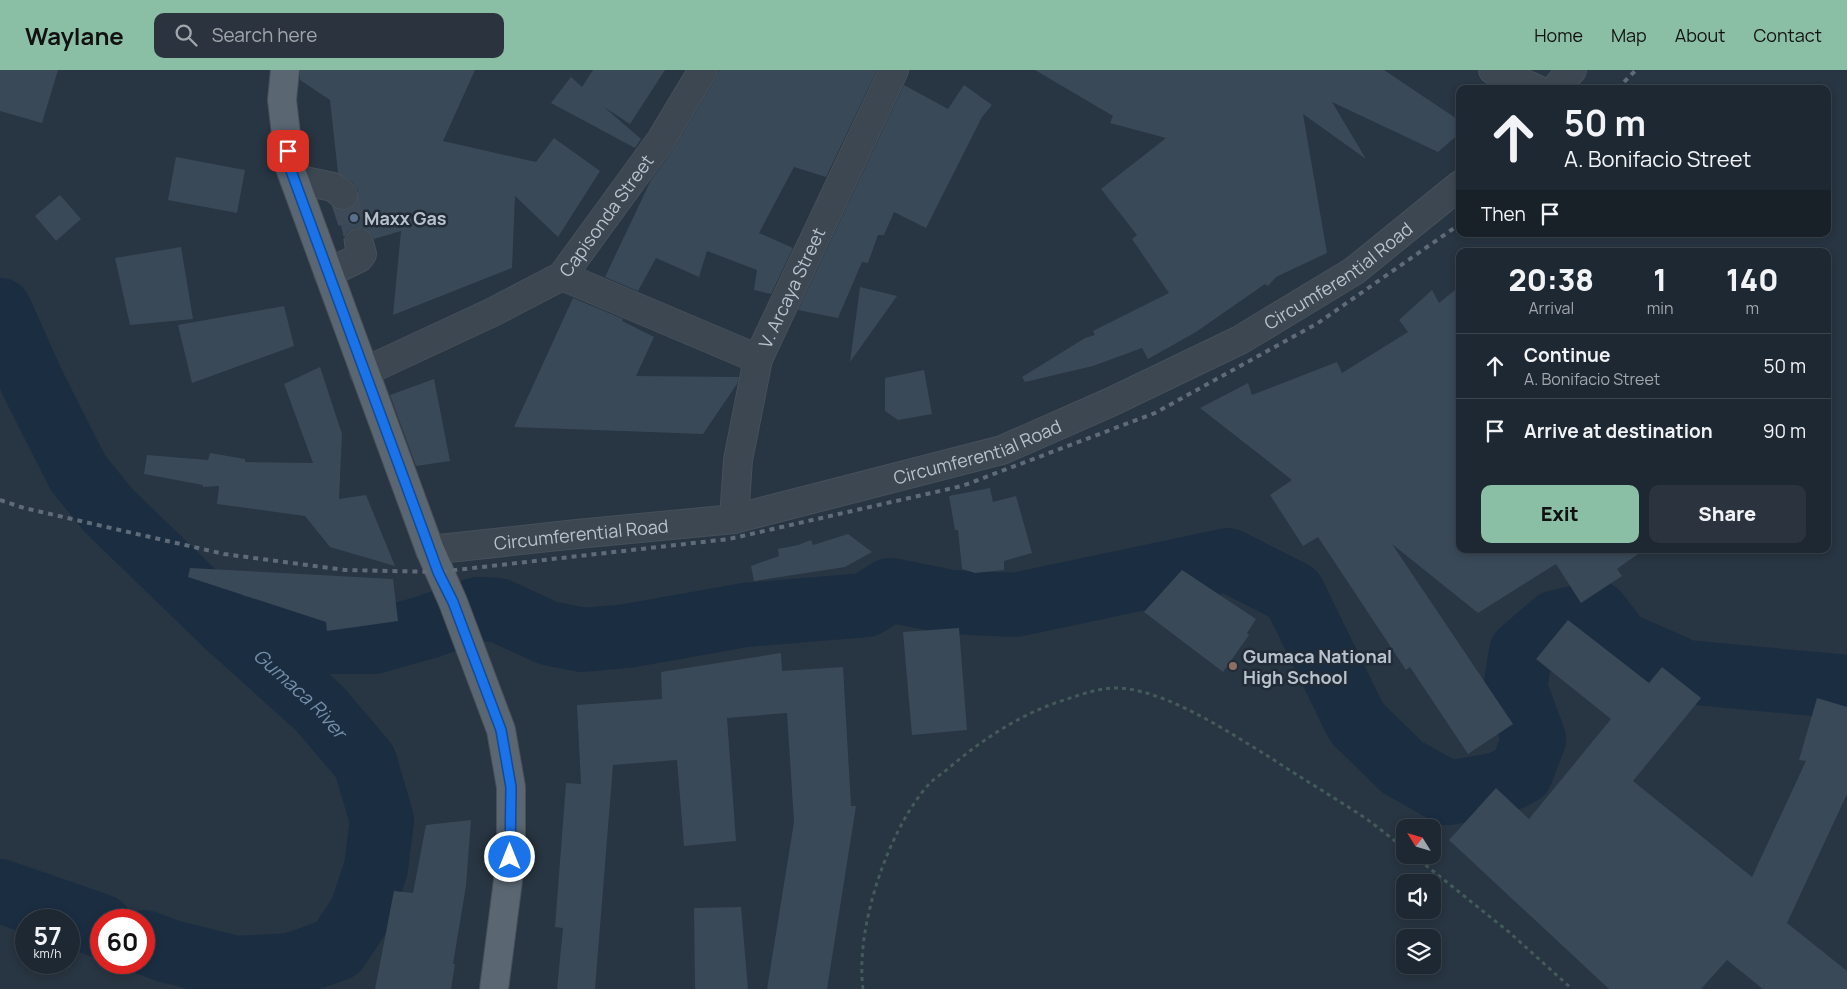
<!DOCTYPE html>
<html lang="en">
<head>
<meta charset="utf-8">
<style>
	:root { --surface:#1e2832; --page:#2b343e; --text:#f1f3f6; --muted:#a1a6ac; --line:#3c444d; --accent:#8abfa5 }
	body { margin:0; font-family:Manrope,sans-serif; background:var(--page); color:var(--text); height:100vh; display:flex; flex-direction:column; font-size:19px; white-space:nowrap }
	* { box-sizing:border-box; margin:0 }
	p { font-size:16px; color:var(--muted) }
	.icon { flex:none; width:28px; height:28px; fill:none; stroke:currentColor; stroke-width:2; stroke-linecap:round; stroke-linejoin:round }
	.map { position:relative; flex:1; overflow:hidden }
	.sheet { position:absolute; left:1456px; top:178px; width:375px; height:305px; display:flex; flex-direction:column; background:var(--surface); border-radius:10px; box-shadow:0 2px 8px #0003,0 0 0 1px var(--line) }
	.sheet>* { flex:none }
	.guide { position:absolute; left:1456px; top:15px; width:375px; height:152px; border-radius:10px; box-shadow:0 2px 8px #0003,0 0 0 1px var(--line); background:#1e2832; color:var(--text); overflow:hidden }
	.needle { width:32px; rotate:307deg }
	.tools { position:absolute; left:1396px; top:749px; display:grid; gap:10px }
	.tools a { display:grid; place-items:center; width:45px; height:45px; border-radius:10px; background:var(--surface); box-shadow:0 2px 8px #0003,0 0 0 1px var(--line); font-size:25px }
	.speed { position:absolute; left:15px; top:839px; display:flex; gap:10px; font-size:25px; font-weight:700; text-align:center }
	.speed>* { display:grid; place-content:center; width:65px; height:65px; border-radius:50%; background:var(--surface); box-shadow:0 2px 8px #0003,0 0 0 1px var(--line); line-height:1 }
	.speed small { font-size:12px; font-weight:400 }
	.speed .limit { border:8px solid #d22; background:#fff; color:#111 }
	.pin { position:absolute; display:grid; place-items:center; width:42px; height:42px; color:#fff; margin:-21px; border-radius:10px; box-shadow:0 2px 8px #0006 }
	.me { position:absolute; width:55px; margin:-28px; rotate:0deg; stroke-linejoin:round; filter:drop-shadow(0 0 4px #0008) }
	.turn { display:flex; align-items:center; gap:18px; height:105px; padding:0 25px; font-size:22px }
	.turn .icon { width:65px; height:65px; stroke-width:2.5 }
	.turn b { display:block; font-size:35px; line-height:42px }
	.then { display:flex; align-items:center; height:48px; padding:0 25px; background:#0003; gap:10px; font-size:19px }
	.eta { display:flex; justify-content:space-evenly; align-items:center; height:85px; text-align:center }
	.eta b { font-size:30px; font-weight:800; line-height:35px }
	.button { display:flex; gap:10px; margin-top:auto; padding:10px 25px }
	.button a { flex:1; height:58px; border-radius:10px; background:var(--accent); color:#111; font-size:20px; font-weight:800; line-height:58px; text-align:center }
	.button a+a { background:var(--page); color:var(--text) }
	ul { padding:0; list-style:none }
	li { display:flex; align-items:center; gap:15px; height:65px; padding:0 25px; border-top:1px solid var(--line) }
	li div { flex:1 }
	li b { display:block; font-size:19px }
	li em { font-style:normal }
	header { display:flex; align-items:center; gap:30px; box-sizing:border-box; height:70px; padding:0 25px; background:var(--accent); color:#111 }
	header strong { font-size:24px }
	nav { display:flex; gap:28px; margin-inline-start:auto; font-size:18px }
	.search { width:350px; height:45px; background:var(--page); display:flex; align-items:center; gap:12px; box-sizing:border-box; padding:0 18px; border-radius:10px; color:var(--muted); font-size:19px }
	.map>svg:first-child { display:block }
</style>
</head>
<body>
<header>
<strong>Waylane</strong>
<div class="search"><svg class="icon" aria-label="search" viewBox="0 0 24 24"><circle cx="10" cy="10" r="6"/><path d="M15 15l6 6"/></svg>Search here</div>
<nav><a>Home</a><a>Map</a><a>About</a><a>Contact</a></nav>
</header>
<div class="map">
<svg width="1847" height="919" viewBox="0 0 1847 919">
	<rect width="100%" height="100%" fill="#283542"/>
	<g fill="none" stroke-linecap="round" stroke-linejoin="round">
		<g stroke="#1b2d41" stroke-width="64">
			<path id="s1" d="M 0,240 L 33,314 L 78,403 L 109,441 L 228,556 L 320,639 L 365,692 L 382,750 L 376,798 L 361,843 L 337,879 L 291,895 L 236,898 L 168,881 L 144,872"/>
			<path d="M 228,556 L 316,572 L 374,572 L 427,557 L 478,539 L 498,540 L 548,563 L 583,570 L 627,566 L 745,545 L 866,535 L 890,520 L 950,532 L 1015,535 L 1228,490 L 1293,523 L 1357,653 L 1402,697 L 1448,723 L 1499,714 L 1521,703 L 1534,669 L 1515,618 L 1521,582 L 1556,552 L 1597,543 L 1620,573 L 1686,602 L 1847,617"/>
			<path d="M 0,821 L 101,856"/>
		</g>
	</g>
	<path fill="#3a4958" d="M 0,0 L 58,0 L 42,53 L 0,41 Z
		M 300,0 L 475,0 L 443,71 L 536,92 L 554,68 L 600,101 L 558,167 L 515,126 L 512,198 L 393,245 L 401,161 L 374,169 L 370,162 L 362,158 L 355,158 L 348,162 L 344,168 L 337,139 L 341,140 L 348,140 L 355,135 L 358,128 L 358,120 L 353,113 L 338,103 L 330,30 L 300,10 Z
		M 593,0 L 665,0 L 630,54 L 604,37 L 641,69 L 635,78 L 551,33 L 571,7 L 582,17 Z
		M 719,0 L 877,0 L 826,107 L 794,97 L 759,163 L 793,178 L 771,224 L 754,220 L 757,200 L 707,181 L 699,207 L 656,188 L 638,221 L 605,207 L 651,110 L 674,78 L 716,8 Z
		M 1035,0 L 1384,0 L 1460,51 L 1460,63 L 1438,82 L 1332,32 L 1366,89 L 1303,44 L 1327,183 L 1276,207 L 1268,216 L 1265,214 L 1196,262 L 1148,289 L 1142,278 L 1093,296 L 1025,312 L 1022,307 L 1085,268 L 1095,265 L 1093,261 L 1169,223 L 1132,169 L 1137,165 L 1101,119 L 1166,68 L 1110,53 L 1113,46 Z
		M 904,15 L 948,39 L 964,15 L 992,35 L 982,47 L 926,158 L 894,142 L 884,165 L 878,165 L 868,193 L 862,192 L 838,248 L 798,240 Z
		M 176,87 L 245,100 L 237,143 L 168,130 Z
		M 60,125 L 81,149 L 56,171 L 35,146 Z
		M 181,177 L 193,249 L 130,255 L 115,188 Z
		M 1460,216 L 1460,479 L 1645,479 L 1617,499 L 1622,506 L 1581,533 L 1556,494 L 1478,543 L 1392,474 L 1513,654 L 1468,684 L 1410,597 L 1406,600 L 1318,467 L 1303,476 L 1270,425 L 1292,410 L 1200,338 L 1248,313 L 1252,325 L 1337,292 L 1342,303 L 1408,262 L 1399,250 L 1432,220 L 1439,233 Z
		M 860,217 L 897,226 L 850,292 Z
		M 573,228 L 623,249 L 622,251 L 654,267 L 636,306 L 739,307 L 737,314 L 703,364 L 514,357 Z
		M 284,236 L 294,276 L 192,313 L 178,255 Z
		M 320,297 L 342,364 L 339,429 L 366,425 L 395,496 L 330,477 L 305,446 L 217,434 L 219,416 L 203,417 L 203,415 L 144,404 L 147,385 L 208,390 L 210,383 L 245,389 L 245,392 L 313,393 L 284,314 Z
		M 924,300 L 932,344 L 898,350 L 885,341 L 885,308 Z
		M 434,309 L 450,391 L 416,396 L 390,325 Z
		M 990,418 L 993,432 L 1016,426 L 1032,483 L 1004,491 L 1004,500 L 975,503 L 962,499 L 958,460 L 955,460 L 949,426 Z
		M 848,464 L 872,482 L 845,497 L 754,511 L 751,496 L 779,486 L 778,479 L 798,475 L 811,470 L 813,475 Z
		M 190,498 L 393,509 L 398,551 L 327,561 L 326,552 L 188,507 Z
		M 1182,500 L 1256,549 L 1247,563 L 1249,565 L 1223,602 L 1144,542 Z
		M 1568,550 L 1649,613 L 1662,597 L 1701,628 L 1633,711 L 1752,807 L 1806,691 L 1799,690 L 1817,628 L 1847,637 L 1847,724 L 1787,853 L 1847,901 L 1847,919 L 1763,919 L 1727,890 L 1701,919 L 1609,919 L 1449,770 L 1496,718 L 1529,749 L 1611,649 L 1536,589 Z
		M 959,558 L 967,660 L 912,665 L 903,562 Z
		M 781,583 L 782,601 L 843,597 L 851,736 L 856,736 L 827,919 L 767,919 L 794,752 L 787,643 L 727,648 L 736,771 L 684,776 L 677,690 L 613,695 L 595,919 L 557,919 L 563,858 L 555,857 L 566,713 L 581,714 L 577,635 L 662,629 L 661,602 Z
		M 471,750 L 466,816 L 453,894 L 455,894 L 451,919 L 375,919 L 394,821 L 413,823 L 426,755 Z
		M 741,837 L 748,919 L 695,919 L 694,838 Z"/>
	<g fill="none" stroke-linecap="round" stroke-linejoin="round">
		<path stroke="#3e4a57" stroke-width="28" stroke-dasharray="28 14" stroke-linecap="butt" d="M 343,125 L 359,173"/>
		<g stroke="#46505b" stroke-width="30">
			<g id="minor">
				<path d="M 1493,0 L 1536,19"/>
				<path d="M 1555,19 L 1572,0"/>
				<path d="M 295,109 L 333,117 L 343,125"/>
				<path d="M 328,203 L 359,188 L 362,184 L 359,173"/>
				<path d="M 562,206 L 758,289"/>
				<path id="s2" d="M 364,302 L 493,242 L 562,206 L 661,70 L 703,0"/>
				<path id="s3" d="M 734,449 L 738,390 L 758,289 L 894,0"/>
				<path id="s4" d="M 430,480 L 577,464 L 734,449 L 1002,380 L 1111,332 L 1240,270 L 1354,201 L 1460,115"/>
			</g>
		</g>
		<g stroke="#46505b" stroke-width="30">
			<path id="major" d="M 285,0 L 282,30 L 290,98 L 430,480 L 453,532 L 501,660 L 511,717 L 511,787 L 494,919"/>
		</g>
		<path stroke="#435b5b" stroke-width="3" stroke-dasharray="4 4" stroke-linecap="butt" d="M 1413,785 L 1509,862 L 1572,919
			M 863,919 C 855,858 888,760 929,714 C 935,708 943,703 950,697 C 983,669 1018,646 1058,632 C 1083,624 1104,615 1129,619 C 1177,627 1230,663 1271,688 C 1301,708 1332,726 1362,746 C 1377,756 1391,768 1405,779"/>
		<use href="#minor" stroke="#3c4752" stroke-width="28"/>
		<use href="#major" stroke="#5a6672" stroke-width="28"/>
		<path stroke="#5f6b79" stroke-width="4" stroke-dasharray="5 5" stroke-linecap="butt" d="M 1617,19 L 1636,0
			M 0,430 L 24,438 L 224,484 L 345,500 L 438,502 L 729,469 L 962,416 L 1155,343 L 1318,253 L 1460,154"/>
	</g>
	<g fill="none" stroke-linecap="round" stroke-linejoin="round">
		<g stroke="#114b97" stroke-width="12">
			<path id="route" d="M 288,81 L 290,98 L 430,480 L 438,502 L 453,532 L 501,660 L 511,717 L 510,787"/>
		</g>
		<use href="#route" stroke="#1a73e8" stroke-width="9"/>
	</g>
	<circle fill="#5c6f8a" stroke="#212c38" stroke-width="2" cx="354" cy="148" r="5"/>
	<circle fill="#8d6e63" stroke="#212c38" stroke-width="2" cx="1233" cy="596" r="5"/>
	<g text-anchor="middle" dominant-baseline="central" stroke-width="5" stroke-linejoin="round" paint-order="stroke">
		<g font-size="18" fill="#b9c2cc" stroke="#212c38">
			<text stroke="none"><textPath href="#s2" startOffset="295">Capisonda Street</textPath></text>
			<text stroke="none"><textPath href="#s4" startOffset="962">Circumferential Road</textPath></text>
			<text stroke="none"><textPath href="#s3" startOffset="241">V. Arcaya Street</textPath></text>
			<text stroke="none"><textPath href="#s4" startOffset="558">Circumferential Road</textPath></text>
			<text stroke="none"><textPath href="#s4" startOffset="152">Circumferential Road</textPath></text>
		</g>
		<g font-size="18" font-weight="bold" fill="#b9c2cc" stroke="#212c38" text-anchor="start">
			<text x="364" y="148">Maxx Gas</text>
			<text x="1243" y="586">Gumaca National<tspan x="1243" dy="21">High School</tspan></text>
		</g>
		<g font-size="19" font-style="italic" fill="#748ea9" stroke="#212c38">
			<text stroke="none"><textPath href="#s1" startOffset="494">Gumaca River</textPath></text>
		</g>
	</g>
</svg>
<div class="tools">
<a><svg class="needle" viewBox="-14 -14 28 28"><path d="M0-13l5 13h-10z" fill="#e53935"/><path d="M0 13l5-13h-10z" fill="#a1a6ac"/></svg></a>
<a><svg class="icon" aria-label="sound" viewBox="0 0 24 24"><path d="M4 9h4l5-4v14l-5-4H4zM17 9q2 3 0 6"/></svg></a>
<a><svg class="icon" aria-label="layers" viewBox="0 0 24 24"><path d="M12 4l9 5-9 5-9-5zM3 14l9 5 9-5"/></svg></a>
</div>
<div class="speed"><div>57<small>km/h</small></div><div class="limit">60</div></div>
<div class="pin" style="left:288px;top:81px;background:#d93025"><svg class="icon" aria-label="arrive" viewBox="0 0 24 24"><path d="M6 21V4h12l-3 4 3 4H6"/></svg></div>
<svg class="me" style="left:510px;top:787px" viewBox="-20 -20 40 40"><circle r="17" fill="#1a73e8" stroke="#fff" stroke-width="3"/><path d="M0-11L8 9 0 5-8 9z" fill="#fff"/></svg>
<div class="guide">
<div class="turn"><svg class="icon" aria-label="ahead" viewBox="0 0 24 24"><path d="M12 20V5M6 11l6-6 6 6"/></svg><div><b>50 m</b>A. Bonifacio Street</div></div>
<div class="then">Then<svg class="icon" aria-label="arrive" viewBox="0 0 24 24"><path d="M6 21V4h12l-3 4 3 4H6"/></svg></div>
</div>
<section class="sheet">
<div class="eta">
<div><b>20:38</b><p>Arrival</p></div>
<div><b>1</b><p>min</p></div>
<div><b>140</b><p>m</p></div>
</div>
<ul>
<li><svg class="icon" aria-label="ahead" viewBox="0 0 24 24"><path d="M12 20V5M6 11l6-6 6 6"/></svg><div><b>Continue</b><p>A. Bonifacio Street</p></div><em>50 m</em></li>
<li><svg class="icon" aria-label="arrive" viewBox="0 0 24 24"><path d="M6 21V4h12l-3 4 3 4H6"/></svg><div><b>Arrive at destination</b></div><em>90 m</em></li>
</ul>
<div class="button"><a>Exit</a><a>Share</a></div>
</section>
</div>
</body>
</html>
